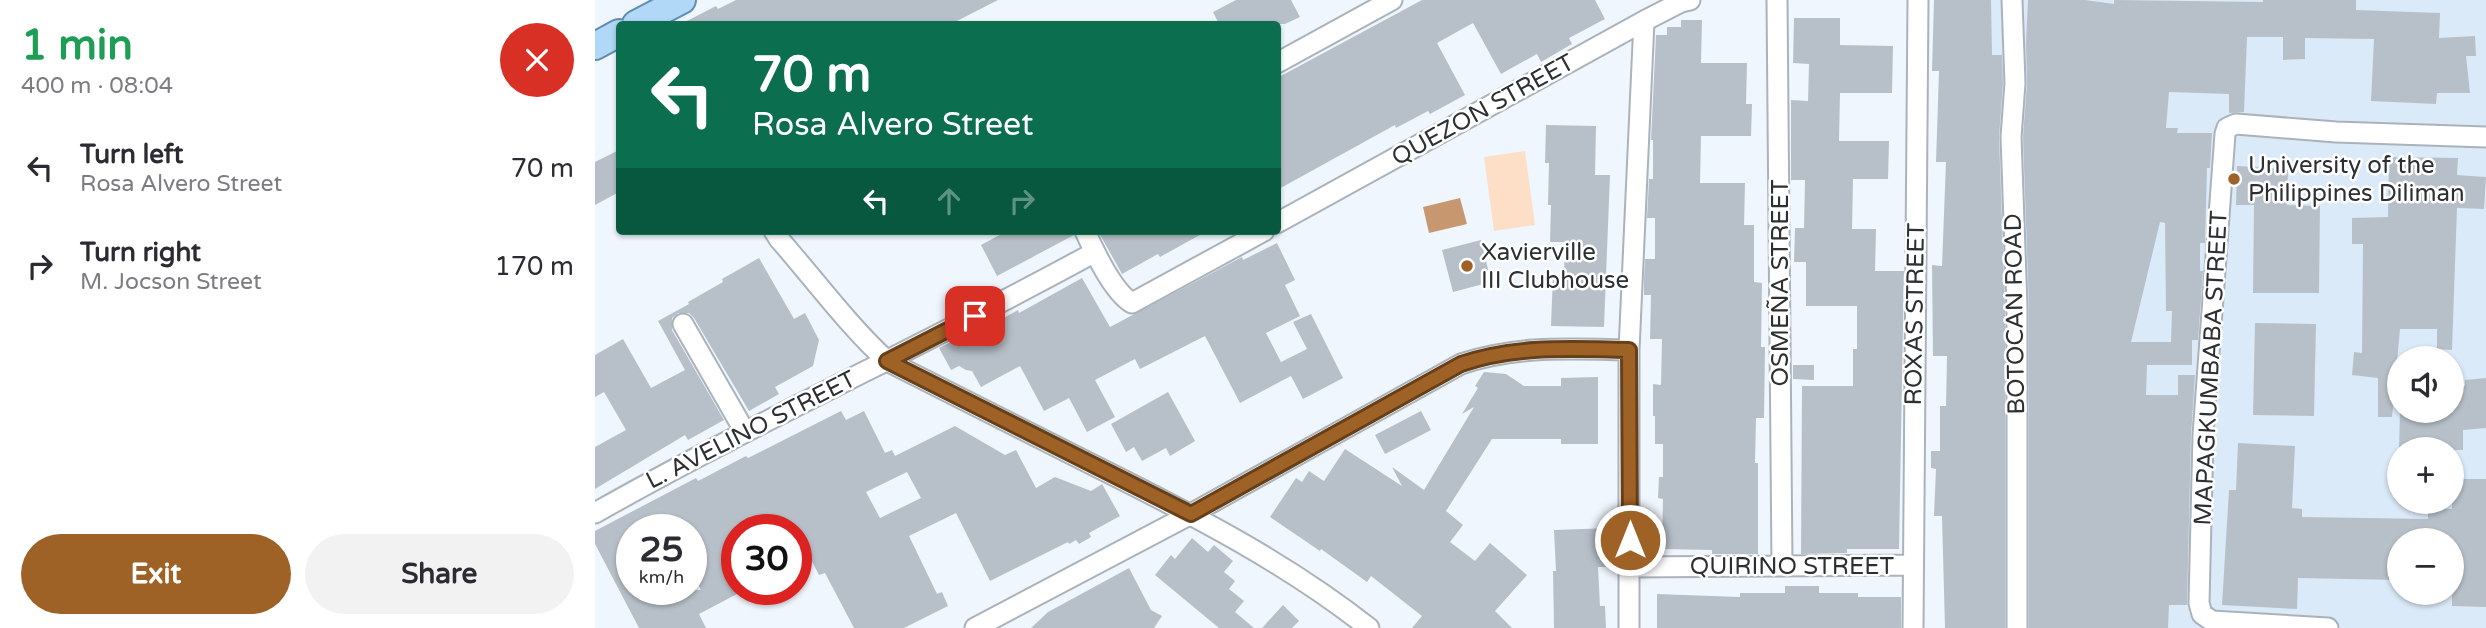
<!DOCTYPE html>
<html lang="en">
<head>
<meta charset="utf-8">
<style>
	:root { --surface:#fff; --page:#f2f2f3; --text:#2b2b33; --muted:#7c7c81; --accent:#9f6226 }
	body { margin:0; font-family:"Varela Round",sans-serif; background:var(--page); color:var(--text); height:100vh; display:flex; flex-direction:column; font-size:26px; white-space:nowrap }
	* { box-sizing:border-box; margin:0 }
	p { font-size:23px; color:var(--muted) }
	.icon { flex:none; width:38px; height:38px; fill:none; stroke:currentColor; stroke-width:2; stroke-linecap:round; stroke-linejoin:round }
	.map { position:relative; flex:1; overflow:hidden }
	.details { display:flex; flex-direction:column; background:var(--surface); width:595px }
	.details>* { flex:none }
	.guide { position:absolute; left:21px; top:21px; width:665px; height:214px; border-radius:7px; box-shadow:0 2px 5px #0004; background:#0b6e4f; color:#fff; overflow:hidden }
	.buttons { position:absolute; left:1792px; top:346px; display:grid; gap:14px }
	.buttons a { display:grid; place-items:center; width:77px; height:77px; border-radius:50%; background:var(--surface); box-shadow:0 2px 5px #0004; font-size:35px }
	.speed { position:absolute; left:21px; top:514px; display:flex; gap:14px; font-size:35px; font-weight:700; text-align:center }
	.speed>* { display:grid; place-content:center; width:91px; height:91px; border-radius:50%; background:var(--surface); box-shadow:0 2px 5px #0004; line-height:1 }
	.speed small { font-size:18px; font-weight:400 }
	.speed .limit { border:10px solid #d22; background:#fff; color:#111 }
	.pin { position:absolute; display:grid; place-items:center; width:60px; height:60px; color:#fff; margin:-30px; border-radius:14px; box-shadow:0 4px 10px #0006 }
	.me { position:absolute; width:77px; margin:-38px; rotate:0deg; stroke-linejoin:round; filter:drop-shadow(0 0 5px #0008) }
	.turn { display:flex; align-items:center; gap:24px; height:147px; padding:0 21px; font-size:32px }
	.turn .icon { width:91px; height:91px; stroke-width:2.5 }
	.turn b { display:block; font-size:49px; line-height:60px }
	.lanes { display:flex; align-items:center; height:66px; padding:0 21px; background:#0003; justify-content:center; gap:35px; direction:ltr }
	.lanes .off { opacity:.35 }
	.round { display:grid; place-items:center; flex:none; width:74px; height:74px; border-radius:37px; background:var(--page) }
	.head { display:flex; align-items:center; justify-content:space-between; height:119px; padding:0 21px }
	h1 { font-size:42px; font-weight:700; line-height:52px; color:#1e9e55 }
	.action { display:flex; gap:14px; margin-top:auto; padding:14px 21px }
	.action a { flex:1; height:80px; border-radius:42px; background:var(--accent); color:#fff; font-size:28px; font-weight:700; line-height:80px; text-align:center }
	.action a+a { background:var(--page); color:var(--text) }
	ul { padding:0; list-style:none }
	li { display:flex; align-items:center; gap:21px; height:98px; padding:0 21px }
	li div { flex:1 }
	li b { display:block; font-size:26px }
	li em { font-style:normal }
	main { display:flex; flex:1; min-height:0 }
	.map>svg:first-child { display:block }
</style>
</head>
<body>
<main>
<section class="details">
<div class="head"><div><h1>1 min</h1><p>400 m · 08:04</p></div><a class="round" style="background:#d93025;color:#fff"><svg class="icon" aria-label="close" viewBox="0 0 24 24"><path d="M6 6l12 12M18 6L6 18"/></svg></a></div>
<ul>
<li><svg class="icon" aria-label="left" viewBox="0 0 24 24"><path d="M17 20v-9H6M10 6l-5 5 5 5"/></svg><div><b>Turn left</b><p>Rosa Alvero Street</p></div><em>70 m</em></li>
<li><svg class="icon" aria-label="right" viewBox="0 0 24 24"><path d="M7 20v-9h11M14 6l5 5-5 5"/></svg><div><b>Turn right</b><p>M. Jocson Street</p></div><em>170 m</em></li>
</ul>
<div class="action"><a>Exit</a><a>Share</a></div>
</section>
<div class="map">
<svg width="1891" height="628" viewBox="0 0 1891 628">
	<rect width="100%" height="100%" fill="#eff6fd"/>
	<path fill="#dbeaf8" fill-rule="evenodd" d="M 1387,0 L 1891,0 L 1891,628 L 1390,628 ZM 1804,359 L 1857,359 L 1857,411 L 1804,411 ZM 1804,450 L 1857,450 L 1857,502 L 1804,502 ZM 1804,541 L 1857,541 L 1857,593 L 1804,593 Z"/>
	<path fill="#fddec6" d="M 930,151 L 940,225 L 899,231 L 889,157 Z"/>
	<path fill="#c79870" d="M 865,198 L 872,224 L 834,233 L 828,207 Z"/>
	<path fill="#b7c0c8" fill-rule="evenodd" d="M 141,0 L 403,0 L 356,24 L 86,24 L 121,6 L 123,9 Z
		M 641,0 L 696,0 L 705,17 L 690,24 L 624,24 L 618,12 Z
		M 827,0 L 1000,0 L 1010,19 L 974,38 L 977,44 L 946,62 L 942,54 L 906,74 L 878,23 L 842,43 L 870,95 L 835,114 L 833,111 L 801,128 L 800,125 L 682,190 L 682,78 Z
		M 1339,0 L 1396,0 L 1397,55 L 1407,55 L 1408,83 L 1404,137 L 1410,307 L 1410,628 L 1350,628 L 1347,516 L 1339,516 L 1341,469 L 1336,468 L 1336,451 L 1345,451 L 1345,406 L 1351,406 L 1352,356 L 1338,356 L 1337,265 L 1347,266 L 1351,162 L 1341,162 L 1344,71 L 1337,71 Z
		M 1433,0 L 1490,0 L 1519,4 L 1519,0 L 1668,2 L 1668,0 L 1761,0 L 1761,10 L 1845,13 L 1844,38 L 1880,36 L 1881,56 L 1871,56 L 1875,93 L 1842,93 L 1841,104 L 1776,101 L 1779,39 L 1710,38 L 1710,59 L 1688,60 L 1688,37 L 1652,37 L 1649,112 L 1634,113 L 1634,94 L 1574,92 L 1571,128 L 1583,128 L 1582,133 L 1617,133 L 1615,168 L 1612,168 L 1610,243 L 1605,243 L 1605,271 L 1608,271 L 1603,340 L 1597,340 L 1597,365 L 1552,365 L 1551,395 L 1583,395 L 1583,375 L 1600,375 L 1596,435 L 1592,605 L 1574,605 L 1573,628 L 1434,628 L 1434,307 L 1428,137 L 1432,84 L 1431,43 ZM 1565,222 L 1570,223 L 1571,311 L 1577,311 L 1576,342 L 1536,342 Z
		M 1199,18 L 1245,18 L 1245,45 L 1298,46 L 1297,93 L 1245,93 L 1244,141 L 1294,141 L 1293,179 L 1258,179 L 1257,229 L 1281,229 L 1280,271 L 1309,271 L 1304,549 L 1252,549 L 1252,553 L 1206,554 L 1207,386 L 1258,386 L 1258,349 L 1262,349 L 1262,306 L 1211,306 L 1211,262 L 1199,262 L 1200,228 L 1209,228 L 1210,180 L 1196,180 L 1196,100 L 1213,101 L 1214,64 L 1198,63 Z
		M 1086,20 L 1107,20 L 1106,63 L 1152,63 L 1151,104 L 1157,104 L 1156,136 L 1106,136 L 1105,183 L 1150,183 L 1149,225 L 1159,225 L 1159,282 L 1167,283 L 1166,347 L 1170,347 L 1169,418 L 1161,418 L 1160,463 L 1163,463 L 1163,554 L 1117,554 L 1117,550 L 1067,549 L 1068,499 L 1063,498 L 1064,477 L 1068,477 L 1068,444 L 1060,444 L 1060,416 L 1058,416 L 1058,384 L 1066,385 L 1067,339 L 1055,339 L 1056,295 L 1049,295 L 1049,280 L 1050,259 L 1060,259 L 1060,218 L 1052,218 L 1054,179 L 1058,179 L 1058,140 L 1056,140 L 1061,35 L 1072,35 L 1072,27 L 1086,27 Z
		M 951,125 L 1001,126 L 1000,175 L 1015,175 L 1009,327 L 956,326 L 958,275 L 969,275 L 970,242 L 955,242 L 956,205 L 953,205 L 954,163 L 950,163 Z
		M 24,150 L 24,192 L 0,205 L 0,162 Z
		M 1794,157 L 1863,158 L 1862,175 L 1891,177 L 1889,209 L 1862,208 L 1857,350 L 1842,349 L 1842,329 L 1805,329 L 1797,417 L 1783,417 L 1783,378 L 1757,375 L 1759,352 L 1767,353 L 1768,244 L 1757,244 L 1757,218 L 1793,217 Z
		M 1642,166 L 1693,169 L 1692,205 L 1725,206 L 1724,293 L 1658,293 L 1659,205 L 1641,205 Z
		M 412,231 L 478,231 L 479,235 L 402,276 L 386,245 Z
		M 503,231 L 612,231 L 565,257 L 563,254 L 527,274 Z
		M 886,240 L 896,282 L 858,292 L 847,250 Z
		M 682,243 L 700,280 L 690,285 L 705,316 L 671,333 L 686,362 L 712,349 L 698,322 L 716,314 L 748,378 L 708,399 L 696,376 L 645,403 L 610,336 L 545,369 L 540,359 L 500,380 L 520,417 L 492,432 L 474,398 L 449,411 L 425,366 L 386,387 L 377,371 L 371,370 L 364,366 L 356,370 L 344,348 L 397,321 L 398,324 L 423,310 L 424,313 L 487,278 L 515,327 L 647,257 L 648,260 Z
		M 164,258 L 199,319 L 210,313 L 224,340 L 218,366 L 180,387 L 184,394 L 154,411 L 99,318 L 94,313 L 83,313 L 77,318 L 77,330 L 129,420 L 93,440 L 90,435 L 0,489 L 0,447 L 31,430 L 9,392 L 0,397 L 0,355 L 28,339 L 56,388 L 90,370 L 63,321 L 94,304 L 93,302 L 128,282 L 127,279 Z
		M 1660,323 L 1721,324 L 1719,416 L 1658,415 Z
		M 1198,365 L 1219,365 L 1219,380 L 1198,379 Z
		M 889,372 L 911,374 L 929,386 L 966,386 L 966,378 L 1003,377 L 1003,444 L 966,444 L 966,439 L 897,439 L 851,511 L 868,525 L 855,542 L 880,561 L 895,543 L 932,575 L 900,611 L 917,628 L 817,628 L 827,616 L 776,576 L 772,582 L 726,549 L 725,551 L 675,517 L 701,478 L 707,482 L 714,471 L 729,481 L 750,449 L 807,486 L 797,467 L 829,490 L 879,407 L 867,414 L 883,388 L 880,386 Z
		M 1891,378 L 1891,428 L 1868,430 L 1868,450 L 1804,450 L 1805,411 L 1857,411 L 1857,386 L 1870,386 L 1870,380 Z
		M 573,392 L 600,441 L 575,456 L 571,448 L 547,461 L 539,447 L 531,452 L 516,424 Z
		M 246,411 L 251,420 L 269,411 L 290,453 L 297,450 L 300,456 L 360,426 L 410,455 L 421,450 L 441,488 L 460,477 L 496,491 L 507,484 L 525,516 L 494,533 L 496,537 L 484,544 L 481,540 L 474,544 L 473,542 L 395,581 L 361,513 L 314,536 L 342,594 L 347,592 L 353,606 L 309,628 L 259,628 L 230,573 L 224,575 L 209,546 L 201,551 L 201,530 L 142,530 L 142,594 L 104,614 L 111,628 L 44,628 L 0,544 L 0,531 L 101,478 L 103,481 L 151,456 L 153,458 ZM 312,472 L 326,498 L 285,518 L 271,492 ZM 37,530 L 96,530 L 96,571 L 106,590 L 37,590 Z
		M 826,411 L 836,430 L 790,454 L 780,435 Z
		M 1643,443 L 1700,446 L 1697,508 L 1707,509 L 1707,517 L 1833,519 L 1833,508 L 1857,509 L 1857,479 L 1891,479 L 1891,607 L 1857,606 L 1857,541 L 1804,541 L 1804,580 L 1703,578 L 1702,609 L 1627,605 L 1634,490 L 1641,490 Z
		M 1016,528 L 1017,567 L 1003,567 L 1005,606 L 1010,606 L 1011,628 L 959,628 L 958,571 L 961,571 L 959,530 Z
		M 597,538 L 613,552 L 619,545 L 638,561 L 629,572 L 640,581 L 634,589 L 649,601 L 640,612 L 659,628 L 624,628 L 560,575 L 576,555 L 580,559 Z
		M 534,568 L 556,610 L 567,616 L 559,628 L 436,628 L 453,612 Z
		M 1190,586 L 1224,586 L 1224,593 L 1263,593 L 1263,597 L 1306,597 L 1306,628 L 1062,628 L 1062,594 L 1145,597 L 1145,593 L 1190,593 Z
		M 688,605 L 704,621 L 697,628 L 667,628 Z"/>
	<g fill="none" stroke-linecap="round" stroke-linejoin="round">
		<g stroke="#aab3bb" stroke-width="23">
			<path id="minor" d="M 1182,0 L 1187,565
				M 1417,0 L 1420,83 L 1416,137 L 1422,307 L 1422,628
				M 682,63 L 797,0
				M 682,223 L 1049,21 L 1086,2 L 1095,0
				M 179,231 L 184,239 C 220,280 252,324 292,361 C 364,397 437,434 510,471 C 602,517 693,564 774,628
				M 490,231 C 499,251 518,292 537,303 L 669,231
				M 88,324 L 150,432
				M 0,513 C 164,420 335,343 500,252
				M 1035,567 L 1317,565
				M 380,628 L 596,514 L 866,364 C 922,345 976,349 1034,350
				M 1034,628 L 1034,350 L 1049,21
				M 1318,628 L 1323,0
				M 1733,628 L 1617,621 L 1607,614 L 1604,603 L 1608,435 L 1630,134 L 1632,128 L 1641,124 L 1741,132 L 1891,137"/>
		</g>
		<g stroke="#628caf" stroke-width="30">
			<path id="major" d="M 41,24 L 87,0
				M 0,46 L 24,33"/>
		</g>
		<use href="#minor" stroke="#fff" stroke-width="19"/>
		<use href="#major" stroke="#b2d8f7" stroke-width="26"/>
	</g>
	<g fill="none" stroke-linecap="round" stroke-linejoin="round">
		<g stroke="#674019" stroke-width="18">
			<path id="route" d="M 380,316 L 292,361 L 596,514 L 866,364 C 922,345 976,349 1034,350 L 1035,540"/>
		</g>
		<use href="#route" stroke="#9f6226" stroke-width="12"/>
	</g>
	<g fill="#9f6226" stroke="#fff" stroke-width="2.5">
		<circle cx="1639" cy="179" r="7"/>
		<circle cx="872" cy="266" r="7"/>
	</g>
	<g text-anchor="middle" dominant-baseline="central" stroke-width="5" stroke-linejoin="round" paint-order="stroke">
		<g font-size="24" fill="#2c3033" stroke="#fff">
			<text transform="translate(888 110) rotate(-29)">QUEZON STREET</text>
			<text transform="translate(1185 283) rotate(-90)">OSMEÑA STREET</text>
			<text transform="translate(1320 314) rotate(-89)">ROXAS STREET</text>
			<text transform="translate(1420 314) rotate(-91)">BOTOCAN ROAD</text>
			<text transform="translate(1616 368) rotate(-87)">MAPAGKUMBABA STREET</text>
			<text transform="translate(156 430) rotate(-27)">L. AVELINO STREET</text>
			<text x="1197" y="566">QUIRINO STREET</text>
		</g>
		<g font-size="24" fill="#2c3033" stroke="#fff" text-anchor="start">
			<text x="1653" y="165">University of the<tspan x="1653" dy="28">Philippines Diliman</tspan></text>
			<text x="886" y="252">Xavierville<tspan x="886" dy="28">III Clubhouse</tspan></text>
		</g>
	</g>
</svg>
<div class="buttons">
<a><svg class="icon" aria-label="sound" viewBox="0 0 24 24"><path d="M4 9h4l5-4v14l-5-4H4zM17 9q2 3 0 6"/></svg></a>
<a>+</a>
<a>−</a>
</div>
<div class="speed"><div>25<small>km/h</small></div><div class="limit">30</div></div>
<div class="pin" style="left:380px;top:316px;background:#d93025"><svg class="icon" aria-label="arrive" viewBox="0 0 24 24"><path d="M6 21V4h12l-3 4 3 4H6"/></svg></div>
<svg class="me" style="left:1035px;top:540px" viewBox="-20 -20 40 40"><circle r="17" fill="#9f6226" stroke="#fff" stroke-width="3"/><path d="M0-11L8 9 0 5-8 9z" fill="#fff"/></svg>
<div class="guide">
<div class="turn"><svg class="icon" aria-label="left" viewBox="0 0 24 24"><path d="M17 20v-9H6M10 6l-5 5 5 5"/></svg><div><b>70 m</b>Rosa Alvero Street</div></div>
<div class="lanes"><svg class="icon" aria-label="left" viewBox="0 0 24 24"><path d="M17 20v-9H6M10 6l-5 5 5 5"/></svg><svg class="icon off" aria-label="ahead" viewBox="0 0 24 24"><path d="M12 20V5M6 11l6-6 6 6"/></svg><svg class="icon off" aria-label="right" viewBox="0 0 24 24"><path d="M7 20v-9h11M14 6l5 5-5 5"/></svg></div>
</div>
</div>
</main>
</body>
</html>
